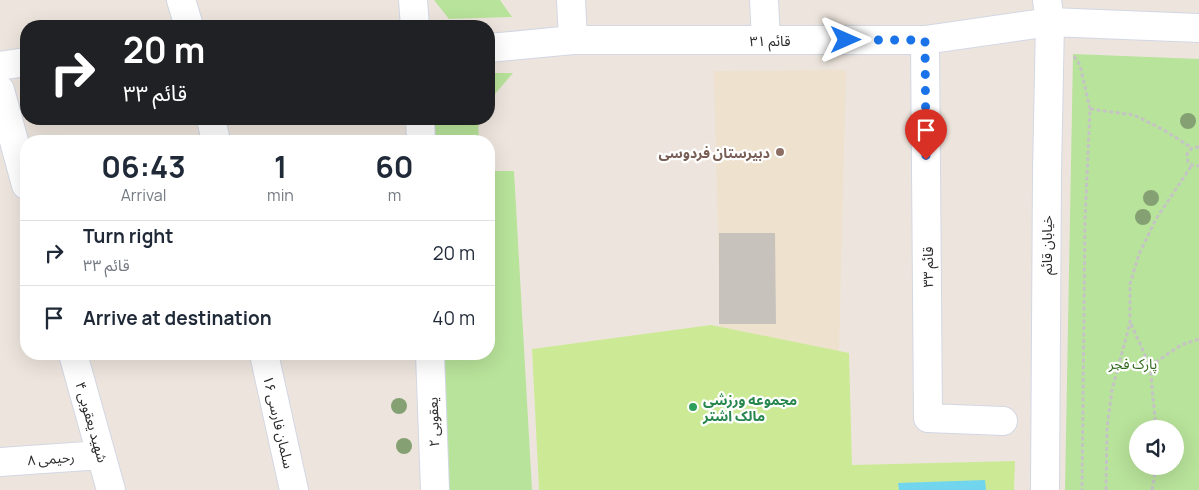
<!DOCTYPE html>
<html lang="en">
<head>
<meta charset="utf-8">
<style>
	:root { --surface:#fff; --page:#f6f6f7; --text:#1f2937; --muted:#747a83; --line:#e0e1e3 }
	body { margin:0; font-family:Manrope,"Noto Sans Arabic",sans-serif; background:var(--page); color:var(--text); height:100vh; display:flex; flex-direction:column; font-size:19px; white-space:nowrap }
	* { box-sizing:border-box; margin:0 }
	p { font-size:16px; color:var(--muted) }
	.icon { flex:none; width:28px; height:28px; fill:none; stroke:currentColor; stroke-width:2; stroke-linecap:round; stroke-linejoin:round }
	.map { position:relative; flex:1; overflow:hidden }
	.drawer { position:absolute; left:20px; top:135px; width:475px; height:225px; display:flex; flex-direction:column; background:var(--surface); border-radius:20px; box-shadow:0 5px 20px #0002 }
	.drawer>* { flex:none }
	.guide { position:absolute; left:20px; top:20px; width:475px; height:105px; border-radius:20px; box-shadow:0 5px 20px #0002; background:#202124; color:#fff; overflow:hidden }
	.controls { position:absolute; left:1129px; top:420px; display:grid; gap:10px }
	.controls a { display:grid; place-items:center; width:55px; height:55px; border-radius:50%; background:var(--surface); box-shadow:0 5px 20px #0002; font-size:25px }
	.pin { position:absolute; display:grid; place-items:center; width:42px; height:42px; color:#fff; margin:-51px -21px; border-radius:50% 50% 50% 0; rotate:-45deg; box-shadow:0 0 5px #0007 }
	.pin .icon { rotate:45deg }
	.me { position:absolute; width:55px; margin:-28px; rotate:90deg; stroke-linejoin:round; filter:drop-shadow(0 0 4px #0008) }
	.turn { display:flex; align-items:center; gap:18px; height:105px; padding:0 20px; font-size:22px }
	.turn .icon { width:65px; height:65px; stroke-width:2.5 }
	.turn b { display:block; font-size:35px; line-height:42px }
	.eta { display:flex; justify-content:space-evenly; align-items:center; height:85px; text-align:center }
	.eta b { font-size:30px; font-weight:700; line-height:35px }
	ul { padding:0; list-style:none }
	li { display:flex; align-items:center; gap:15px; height:65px; padding:0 20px; border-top:1px solid var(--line) }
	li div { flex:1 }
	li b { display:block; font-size:19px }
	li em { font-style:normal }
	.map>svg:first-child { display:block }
</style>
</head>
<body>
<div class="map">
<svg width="1199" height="490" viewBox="0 0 1199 490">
	<rect width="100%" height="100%" fill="#ede5dd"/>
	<path fill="#eee1cd" d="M 846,70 L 839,351 L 720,327 L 714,71 Z"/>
	<path fill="#b8e39a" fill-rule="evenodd" d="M 434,0 L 500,0 L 512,17 L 449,19 Z
		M 1073,54 L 1199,59 L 1199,490 L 1065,490 ZM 1138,429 L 1175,429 L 1175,466 L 1138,466 Z
		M 489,73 L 513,73 L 489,101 Z
		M 428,119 L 478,119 L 479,141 L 429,141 Z
		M 489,171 L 514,171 L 532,490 L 446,490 L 439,354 L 489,354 Z"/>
	<path fill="#ccea96" d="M 711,325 L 849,353 L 852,465 L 1015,461 L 1014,490 L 539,490 L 532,349 Z"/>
	<path fill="#71d5ee" d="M 985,480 L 986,490 L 899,490 L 898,483 Z"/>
	<path fill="#c8c2bd" d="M 719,233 L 775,233 L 776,324 L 719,324 Z"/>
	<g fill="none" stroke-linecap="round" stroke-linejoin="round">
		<g stroke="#d2d7e3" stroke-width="30">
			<path id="minor" d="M 181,0 L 189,26
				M 413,0 L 415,26
				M 571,0 L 573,40
				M 764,0 L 766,40
				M 925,40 L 928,418 L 1003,421
				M 489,48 L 573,40 L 925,40 L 1050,22 L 1199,28
				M 0,66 L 26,62
				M 0,90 L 26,185
				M 211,119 L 216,141
				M 420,119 L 421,141
				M 73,354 L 111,490
				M 264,354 L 294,490
				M 430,354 L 435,490
				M 0,462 L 101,455
				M 1045,490 L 1047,172 L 1050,22 L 1047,0"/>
		</g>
		<path stroke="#c4c4c4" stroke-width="3" stroke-dasharray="4 2.5" stroke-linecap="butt" d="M 1074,56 L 1080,65 L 1090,109 L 1085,221 L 1082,490
			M 1090,109 L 1134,115 L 1164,130 L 1192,148
			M 1199,147 L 1192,148 L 1187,154 L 1188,162 L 1192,165 L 1199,166
			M 1131,324 L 1150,366 L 1156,429
			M 1150,366 L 1181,345 L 1199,339
			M 1106,490 L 1107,428 L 1112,390 L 1130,323 L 1130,284 L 1139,254 L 1156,219 L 1192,165
			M 1152,490 L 1156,466"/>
		<use href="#minor" stroke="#fff" stroke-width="28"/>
	</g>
	<g fill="#85a072">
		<circle cx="1188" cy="121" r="8"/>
		<circle cx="1151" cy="198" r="8"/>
		<circle cx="1143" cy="217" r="8"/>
		<circle cx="399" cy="406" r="8"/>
		<circle cx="404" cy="446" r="8"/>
	</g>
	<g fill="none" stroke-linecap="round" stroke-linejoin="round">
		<path stroke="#1a73e8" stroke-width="9" stroke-dasharray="0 16.2" d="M 846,40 L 925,40 L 926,160"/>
	</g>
	<circle fill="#8d6e63" stroke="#fff" stroke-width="2" cx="780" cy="152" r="5"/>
	<circle fill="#2e9e5b" stroke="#fff" stroke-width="2" cx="693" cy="407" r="5"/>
	<g text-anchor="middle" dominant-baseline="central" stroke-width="4.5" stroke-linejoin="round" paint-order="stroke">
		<g font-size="14" fill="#2b2b2b" stroke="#fff">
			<text x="770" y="40">قائم ۳۱</text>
			<text transform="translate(1046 245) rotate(-90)">خیابان قائم</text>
			<text transform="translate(927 267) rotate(-90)">قائم ۳۳</text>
			<text transform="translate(92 422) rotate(74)">شهید یعقوبی ۴</text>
			<text transform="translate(279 422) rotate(77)">سلمان فارسی ۱۶</text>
			<text transform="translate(433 422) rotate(-92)">یعقوبی ۲</text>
			<text transform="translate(51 458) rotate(-4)">رحیمی ۸</text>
		</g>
		<g font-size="14" font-weight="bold" fill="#785e54" stroke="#fff" text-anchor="end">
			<text x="770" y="152">دبیرستان فردوسی</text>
		</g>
		<g font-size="14" fill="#30681b" stroke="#fff">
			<text x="1133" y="363">پارک فجر</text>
		</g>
		<g font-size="14" font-weight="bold" fill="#27864d" stroke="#fff" text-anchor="start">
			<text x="703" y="399">مجموعه ورزشی<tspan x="703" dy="16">مالک اشتر</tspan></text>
		</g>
	</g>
</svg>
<div class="controls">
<a><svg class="icon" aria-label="sound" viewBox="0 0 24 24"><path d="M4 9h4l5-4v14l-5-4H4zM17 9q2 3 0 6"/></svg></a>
</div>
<div class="pin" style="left:926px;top:160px;background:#d93025"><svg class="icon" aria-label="arrive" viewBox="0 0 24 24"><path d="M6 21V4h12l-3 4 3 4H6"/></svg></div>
<svg class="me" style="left:846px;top:40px" viewBox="-20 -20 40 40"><path d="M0-17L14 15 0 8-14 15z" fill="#1a73e8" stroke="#fff" stroke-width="4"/></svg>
<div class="guide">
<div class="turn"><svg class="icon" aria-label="right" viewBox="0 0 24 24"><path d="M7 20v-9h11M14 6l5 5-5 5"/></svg><div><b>20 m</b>قائم ۳۳</div></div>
</div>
<section class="drawer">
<div class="eta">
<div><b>06:43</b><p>Arrival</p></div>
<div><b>1</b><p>min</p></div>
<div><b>60</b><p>m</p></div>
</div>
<ul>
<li><svg class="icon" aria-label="right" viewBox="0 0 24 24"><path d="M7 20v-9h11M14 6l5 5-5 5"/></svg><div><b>Turn right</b><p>قائم ۳۳</p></div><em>20 m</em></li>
<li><svg class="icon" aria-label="arrive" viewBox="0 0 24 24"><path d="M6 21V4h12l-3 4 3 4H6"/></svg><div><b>Arrive at destination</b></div><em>40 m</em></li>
</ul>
</section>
</div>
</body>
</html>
